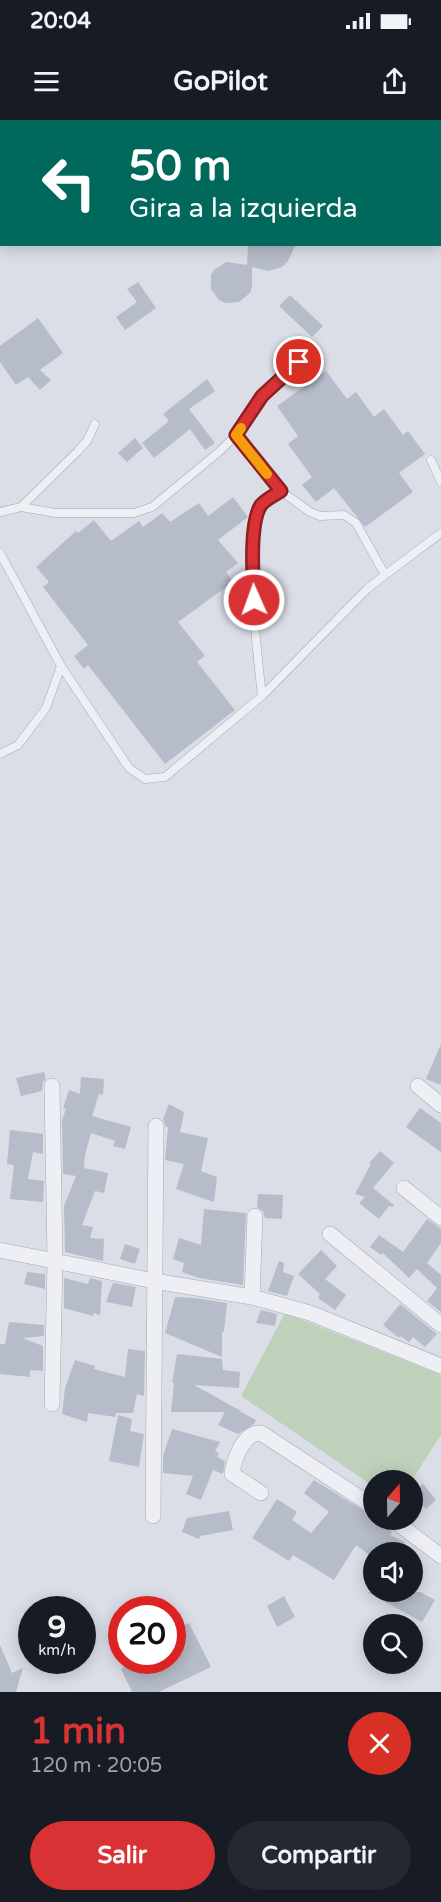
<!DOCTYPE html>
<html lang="es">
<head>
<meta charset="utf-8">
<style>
	:root { --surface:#171b24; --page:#242831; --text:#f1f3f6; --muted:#9ea1a6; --accent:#d93234 }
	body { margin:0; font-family:"Varela Round",sans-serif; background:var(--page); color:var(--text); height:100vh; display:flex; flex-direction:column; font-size:22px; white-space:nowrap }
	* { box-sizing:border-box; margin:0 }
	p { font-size:20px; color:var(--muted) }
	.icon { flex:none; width:33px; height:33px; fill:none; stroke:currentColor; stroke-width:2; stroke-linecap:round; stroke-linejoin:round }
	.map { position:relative; height:1572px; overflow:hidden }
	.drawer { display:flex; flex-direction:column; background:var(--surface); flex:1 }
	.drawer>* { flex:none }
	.hud { position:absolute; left:0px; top:0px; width:441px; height:126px; box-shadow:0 3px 15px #0003; background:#00695c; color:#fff; overflow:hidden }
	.needle { width:39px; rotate:20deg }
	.tools { position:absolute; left:363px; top:1350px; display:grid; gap:12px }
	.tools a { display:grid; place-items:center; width:60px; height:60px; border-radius:50%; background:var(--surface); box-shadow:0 3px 15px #0003; font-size:30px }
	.speed { position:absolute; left:18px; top:1476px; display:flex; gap:12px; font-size:30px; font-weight:700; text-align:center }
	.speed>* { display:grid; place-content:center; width:78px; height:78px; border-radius:50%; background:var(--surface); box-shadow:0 3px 15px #0003; line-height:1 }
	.speed small { font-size:15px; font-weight:400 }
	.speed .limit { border:9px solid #d22; background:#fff; color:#111 }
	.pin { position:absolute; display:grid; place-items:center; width:51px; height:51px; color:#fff; margin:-26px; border:3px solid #fff; border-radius:50%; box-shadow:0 2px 6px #0007 }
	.me { position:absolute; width:66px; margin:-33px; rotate:358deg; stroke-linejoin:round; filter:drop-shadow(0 0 4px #0008) }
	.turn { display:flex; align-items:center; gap:21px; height:126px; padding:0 30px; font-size:27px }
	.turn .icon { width:78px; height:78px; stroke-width:2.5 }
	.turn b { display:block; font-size:42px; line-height:51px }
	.round { display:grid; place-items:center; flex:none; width:63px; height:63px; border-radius:32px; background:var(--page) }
	.summary { display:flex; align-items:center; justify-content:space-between; height:102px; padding:0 30px }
	h1 { font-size:36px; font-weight:800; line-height:45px; color:var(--accent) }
	.primary-button { display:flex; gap:12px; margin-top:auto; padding:12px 30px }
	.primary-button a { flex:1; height:69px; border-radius:36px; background:var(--accent); color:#fff; font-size:24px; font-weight:800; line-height:69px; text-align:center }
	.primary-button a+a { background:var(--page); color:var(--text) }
	.status { display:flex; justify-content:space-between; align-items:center; height:42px; padding:0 30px; background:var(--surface); direction:ltr }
	.status svg { height:16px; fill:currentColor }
	header { display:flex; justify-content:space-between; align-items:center; height:78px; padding:0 30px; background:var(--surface); font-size:27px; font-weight:800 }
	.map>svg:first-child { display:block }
</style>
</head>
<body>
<div class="status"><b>20:04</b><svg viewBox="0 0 49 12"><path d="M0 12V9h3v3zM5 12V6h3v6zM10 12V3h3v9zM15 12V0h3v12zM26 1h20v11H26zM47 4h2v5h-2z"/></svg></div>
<header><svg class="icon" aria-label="menu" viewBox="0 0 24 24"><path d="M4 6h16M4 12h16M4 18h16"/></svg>GoPilot<svg class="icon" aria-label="share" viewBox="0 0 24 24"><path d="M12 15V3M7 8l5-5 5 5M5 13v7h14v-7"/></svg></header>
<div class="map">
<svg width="441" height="1572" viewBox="0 0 441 1572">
	<rect width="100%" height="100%" fill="#dbdee7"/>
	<path fill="#bed1bb" d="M 285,1193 L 441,1255 L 441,1315 L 412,1360 L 374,1360 L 373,1366 L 241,1276 Z"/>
	<path fill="#b7bcca" d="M 248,124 L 296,124 L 288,141 L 282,147 L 268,151 L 252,147 L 252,166 L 250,173 L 239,182 L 226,183 L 219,180 L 211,169 L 211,155 L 214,150 L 226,142 L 247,145 Z
		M 138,162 L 156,188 L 125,210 L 116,197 L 137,182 L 127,169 Z
		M 290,175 L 323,206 L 312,217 L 279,186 Z
		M 38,198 L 63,233 L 40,250 L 51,260 L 40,270 L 28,257 L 16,265 L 0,242 L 0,226 Z
		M 326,251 L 347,279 L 356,272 L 374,297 L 384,289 L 403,315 L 408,311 L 425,334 L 399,353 L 413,372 L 365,407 L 334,368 L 316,382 L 302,365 L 312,357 L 288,324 L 298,316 L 277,286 Z
		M 207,259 L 215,271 L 189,289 L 215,323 L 205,330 L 190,309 L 154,338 L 142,323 L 169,301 L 163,294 Z
		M 135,318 L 143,328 L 127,342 L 118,333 Z
		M 233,377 L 248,397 L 218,420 L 238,443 L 226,452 L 233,462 L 178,502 L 205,536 L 197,542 L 235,590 L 165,644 L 88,545 L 84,549 L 74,536 L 88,525 L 43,467 L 49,462 L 36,447 L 76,411 L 78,413 L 94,400 L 111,421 L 139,401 L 143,407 L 162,393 L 170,402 L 199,383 L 208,396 Z
		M 441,924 L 441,965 L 426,959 Z
		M 44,952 L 46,959 L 43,962 L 42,971 L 21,976 L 16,958 Z
		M 81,957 L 104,959 L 103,975 L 99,974 L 92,996 L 131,1007 L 125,1029 L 113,1026 L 115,1021 L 91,1013 L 85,1035 L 84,1048 L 108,1053 L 104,1073 L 95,1071 L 82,1105 L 93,1107 L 90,1118 L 104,1119 L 103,1141 L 65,1132 L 64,1086 L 76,1056 L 63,1054 L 62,1000 L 66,989 L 63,988 L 69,970 L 80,974 Z
		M 169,984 L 184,992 L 180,1012 L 208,1018 L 201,1051 L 217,1057 L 214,1082 L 176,1069 L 184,1044 L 165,1040 L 168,1007 L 166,1007 L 163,999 Z
		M 420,988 L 441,1003 L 441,1032 L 406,1007 Z
		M 10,1010 L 43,1014 L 43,1034 L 33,1032 L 28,1059 L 44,1061 L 43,1082 L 10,1079 L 14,1045 L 7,1044 Z
		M 380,1031 L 394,1043 L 373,1068 L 394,1085 L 393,1087 L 389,1086 L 379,1099 L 359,1083 L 365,1077 L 355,1074 L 371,1044 L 369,1043 Z
		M 258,1074 L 283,1075 L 282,1099 L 265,1098 L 263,1091 L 257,1087 Z
		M 204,1089 L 246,1093 L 243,1165 L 199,1158 L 182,1152 L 184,1143 L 173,1139 L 179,1118 L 201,1125 Z
		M 427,1099 L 441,1109 L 441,1123 L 427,1143 L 441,1155 L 441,1192 L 427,1181 L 437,1168 L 417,1149 L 409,1158 L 383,1133 L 381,1135 L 370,1127 L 379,1115 L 403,1132 Z
		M 125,1124 L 140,1129 L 135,1144 L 120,1139 Z
		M 321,1130 L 337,1146 L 325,1159 L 346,1175 L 335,1190 L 318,1178 L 320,1174 L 298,1154 Z
		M 279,1141 L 284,1143 L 283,1152 L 294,1156 L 287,1176 L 268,1171 Z
		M 27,1152 L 45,1154 L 45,1169 L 24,1164 Z
		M 64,1158 L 88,1164 L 90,1158 L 102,1161 L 100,1195 L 93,1193 L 93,1196 L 64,1188 Z
		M 113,1163 L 136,1167 L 132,1187 L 106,1182 Z
		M 175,1177 L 195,1178 L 227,1183 L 224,1212 L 222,1211 L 222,1237 L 165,1213 Z
		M 400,1184 L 437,1214 L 425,1227 L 413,1217 L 409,1222 L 400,1216 L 399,1218 L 383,1205 Z
		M 261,1190 L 277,1194 L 275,1206 L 256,1203 Z
		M 9,1202 L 44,1205 L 44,1216 L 22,1218 L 43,1226 L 43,1251 L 30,1250 L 30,1257 L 0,1254 L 0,1224 L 5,1224 Z
		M 128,1229 L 145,1231 L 144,1276 L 137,1274 L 133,1293 L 116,1293 L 115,1297 L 88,1293 L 87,1302 L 62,1294 L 65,1268 L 75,1240 L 95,1246 L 94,1249 L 125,1257 Z
		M 177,1234 L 222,1239 L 223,1250 L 240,1252 L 239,1268 L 194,1265 L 241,1291 L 239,1291 L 256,1300 L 254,1304 L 238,1314 L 218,1305 L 225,1292 L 171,1292 L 174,1263 L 172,1263 Z
		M 118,1295 L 132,1299 L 130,1311 L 144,1314 L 139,1347 L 109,1341 Z
		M 172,1309 L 220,1322 L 215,1331 L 219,1333 L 217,1337 L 225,1341 L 223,1354 L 213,1350 L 201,1380 L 186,1374 L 193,1356 L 163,1353 L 163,1336 Z
		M 314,1360 L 374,1397 L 374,1400 L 383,1400 L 384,1404 L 392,1412 L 390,1415 L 405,1422 L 401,1432 L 374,1432 L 372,1437 L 356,1425 L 334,1460 L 293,1435 L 289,1441 L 252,1418 L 277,1379 L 297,1392 L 292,1400 L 311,1413 L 329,1392 L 304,1373 Z
		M 423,1364 L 436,1380 L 426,1389 L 412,1374 Z
		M 229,1391 L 233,1410 L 200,1416 L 199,1419 L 182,1412 L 187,1398 Z
		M 367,1472 L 420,1472 L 435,1480 L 422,1502 Z
		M 284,1476 L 295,1497 L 277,1507 L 267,1486 Z
		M 189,1503 L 211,1547 L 159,1572 L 132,1572 L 121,1549 L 138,1540 L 172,1540 L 172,1511 Z
		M 0,1525 L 12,1553 L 23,1548 L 16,1572 L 0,1572 Z"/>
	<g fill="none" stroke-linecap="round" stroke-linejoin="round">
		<g stroke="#a4a8b4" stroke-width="9">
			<path id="service" d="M 236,315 L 281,371 C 275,375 266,379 262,384 C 242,409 258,542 262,576
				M 431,340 L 441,362
				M 21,387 L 78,331 L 87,321 L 95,304
				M 0,392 L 21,387 L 56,393 L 134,393 L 152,387 L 220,331 L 236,315 L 262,276 L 299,241
				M 0,433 L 61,546 L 129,648 L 145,659 L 165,657 L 262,576 L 367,469 L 385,455 L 356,403 L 344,395 L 320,396 L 310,392 L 281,371
				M 385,455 L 441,413
				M 0,634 L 18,625 L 46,588 L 61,546"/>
		</g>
		<g stroke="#a4a8b4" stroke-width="16">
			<path id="minor" d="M 52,966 L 55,1140 L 52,1284
				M 418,966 L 441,985
				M 404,1068 L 441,1098
				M 330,1114 L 441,1205
				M 0,1130 L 154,1161 L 252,1177 L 310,1193 L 441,1246
				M 252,1177 L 255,1096
				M 261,1373 L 232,1354 C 234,1340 243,1312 261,1313 L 374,1387
				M 153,1396 L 156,1006
				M 393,1400 L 441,1436"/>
		</g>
		<use href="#service" stroke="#eeeff5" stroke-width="8"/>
		<use href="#minor" stroke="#eeeff5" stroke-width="15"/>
	</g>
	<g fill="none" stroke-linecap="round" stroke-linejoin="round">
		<g stroke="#8d2022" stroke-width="15">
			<path id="route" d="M 254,480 C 253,457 249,403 261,385 C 266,379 275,375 281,371 L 236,315 L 262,276 L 299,242"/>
		</g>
		<use href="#route" stroke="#d93234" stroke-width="10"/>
		<path stroke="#f59e0b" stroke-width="10" d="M 241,308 L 236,315 L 267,354"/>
	</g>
</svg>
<div class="tools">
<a><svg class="needle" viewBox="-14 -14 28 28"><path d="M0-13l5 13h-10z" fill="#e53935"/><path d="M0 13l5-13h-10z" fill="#9ea1a6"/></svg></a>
<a><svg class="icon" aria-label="sound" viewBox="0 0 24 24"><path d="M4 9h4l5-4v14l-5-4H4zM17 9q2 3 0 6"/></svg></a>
<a><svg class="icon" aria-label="search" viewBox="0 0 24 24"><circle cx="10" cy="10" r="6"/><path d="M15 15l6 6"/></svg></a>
</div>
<div class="speed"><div>9<small>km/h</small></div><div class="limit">20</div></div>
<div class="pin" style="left:299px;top:242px;background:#d93025"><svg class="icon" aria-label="arrive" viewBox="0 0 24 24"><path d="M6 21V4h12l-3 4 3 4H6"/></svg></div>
<svg class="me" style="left:254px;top:480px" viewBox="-20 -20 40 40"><circle r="17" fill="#d93234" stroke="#fff" stroke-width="3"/><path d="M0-11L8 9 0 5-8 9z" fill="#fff"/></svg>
<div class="hud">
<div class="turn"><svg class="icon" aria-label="left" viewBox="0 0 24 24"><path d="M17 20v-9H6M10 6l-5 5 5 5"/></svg><div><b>50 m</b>Gira a la izquierda</div></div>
</div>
</div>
<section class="drawer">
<div class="summary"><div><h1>1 min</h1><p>120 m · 20:05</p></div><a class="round" style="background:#d93025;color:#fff"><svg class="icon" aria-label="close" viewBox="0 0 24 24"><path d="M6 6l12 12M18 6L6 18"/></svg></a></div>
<div class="primary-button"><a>Salir</a><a>Compartir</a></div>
</section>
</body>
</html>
